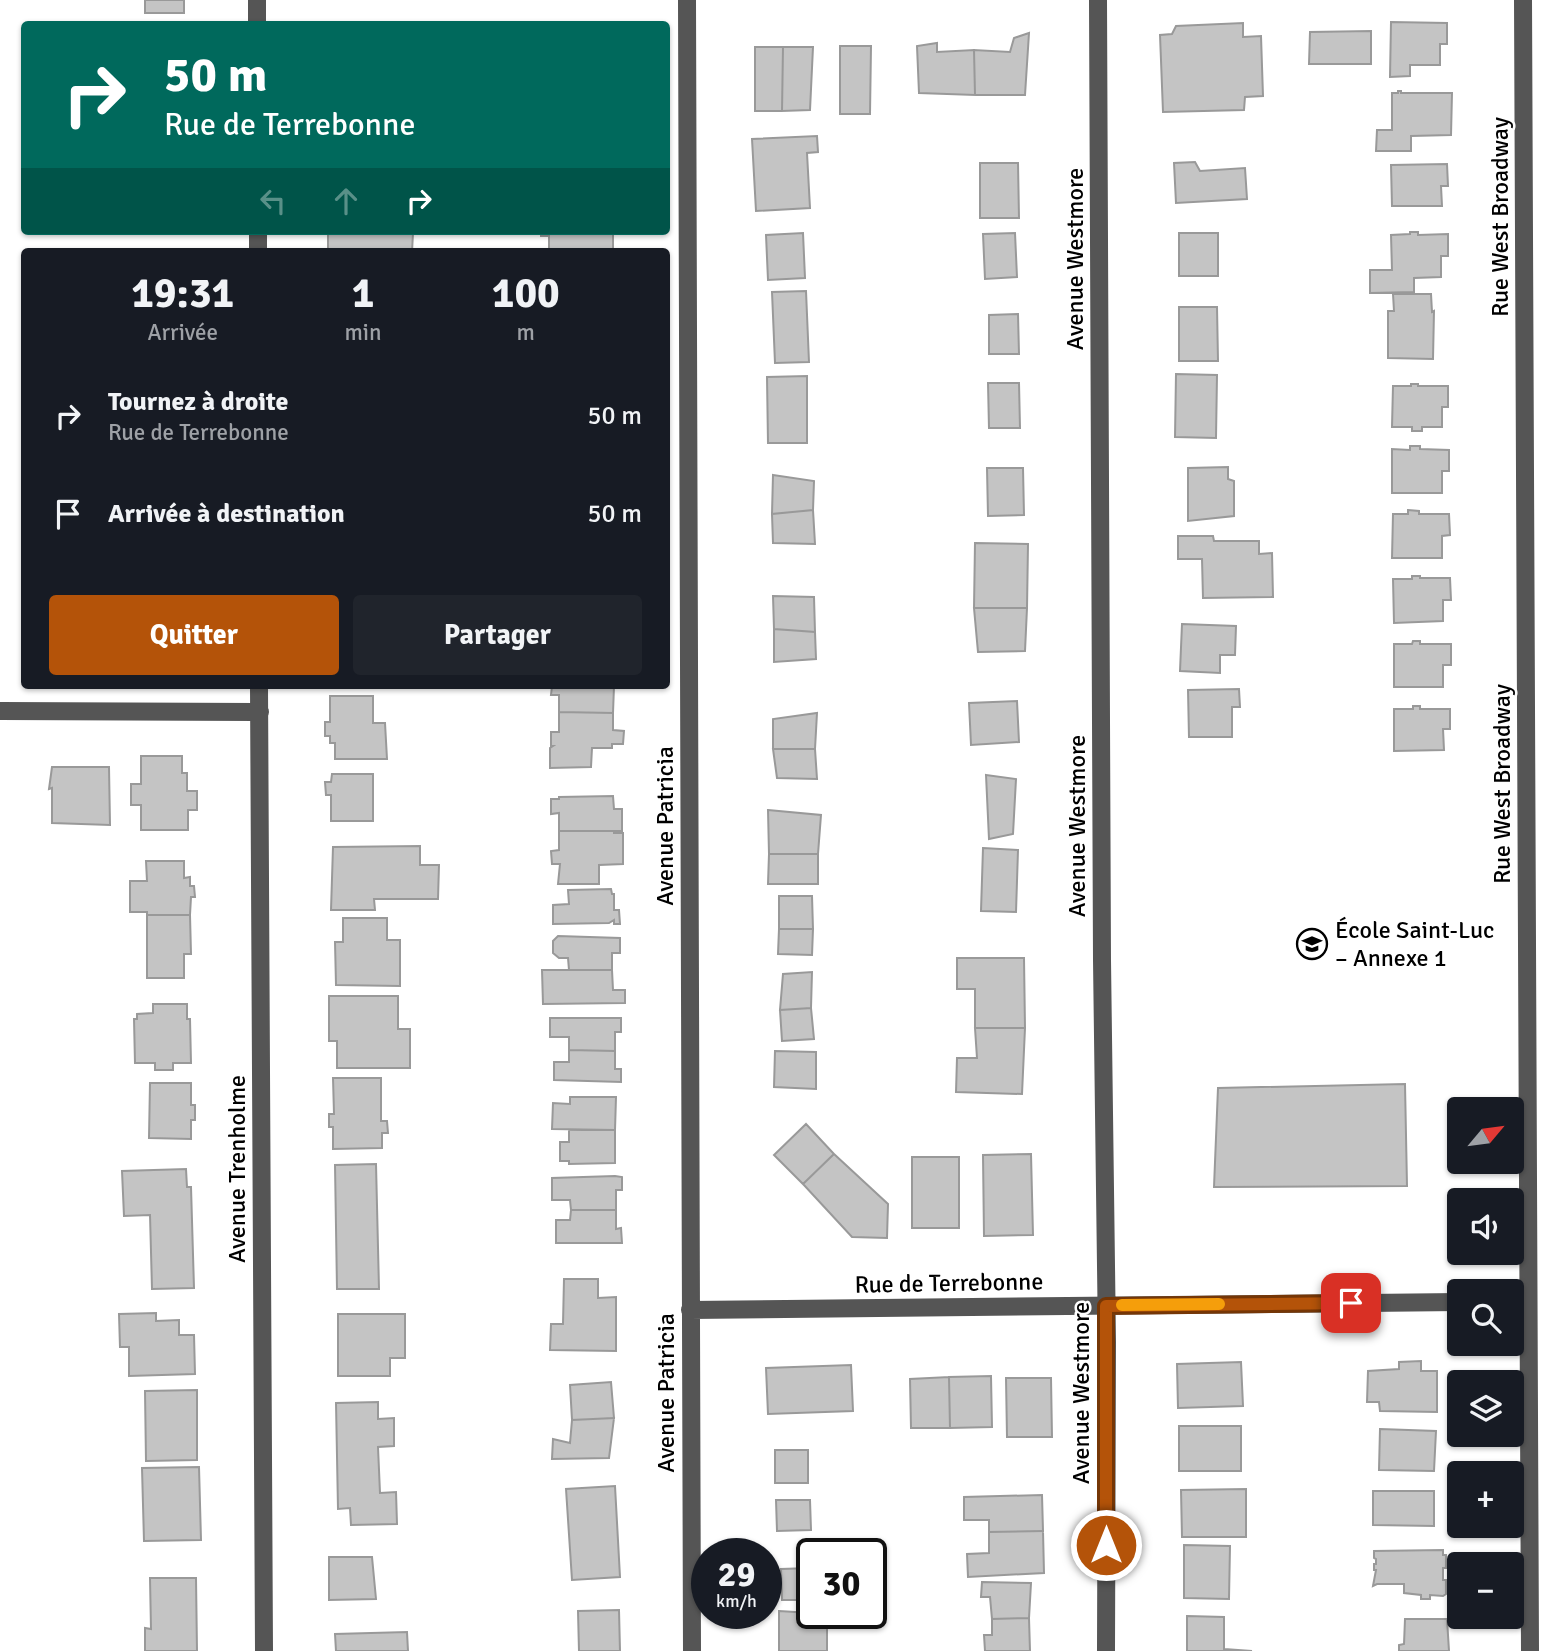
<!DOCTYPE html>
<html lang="fr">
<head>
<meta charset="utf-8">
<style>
	:root { --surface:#171b24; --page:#20242c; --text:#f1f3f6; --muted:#9ea1a6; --accent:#b45309 }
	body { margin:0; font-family:Signika,sans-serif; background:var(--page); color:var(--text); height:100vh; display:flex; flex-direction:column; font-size:26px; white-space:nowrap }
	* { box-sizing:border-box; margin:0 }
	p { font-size:23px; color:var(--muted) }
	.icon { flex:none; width:38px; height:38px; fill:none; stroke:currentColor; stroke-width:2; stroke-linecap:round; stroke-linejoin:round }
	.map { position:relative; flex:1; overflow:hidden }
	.drawer { position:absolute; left:21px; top:248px; width:649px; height:441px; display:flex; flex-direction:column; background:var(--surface); border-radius:7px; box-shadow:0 2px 5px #0004 }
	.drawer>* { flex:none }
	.banner { position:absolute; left:21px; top:21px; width:649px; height:214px; border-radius:7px; box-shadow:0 2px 5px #0004; background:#00695c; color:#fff; overflow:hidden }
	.needle { width:46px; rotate:61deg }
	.buttons { position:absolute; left:1447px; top:1097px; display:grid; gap:14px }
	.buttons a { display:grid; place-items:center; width:77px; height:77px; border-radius:7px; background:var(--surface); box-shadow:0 2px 5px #0004; font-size:35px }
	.speed { position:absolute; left:691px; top:1538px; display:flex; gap:14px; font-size:35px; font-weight:700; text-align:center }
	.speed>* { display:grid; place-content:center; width:91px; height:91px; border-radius:50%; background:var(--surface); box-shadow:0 2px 5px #0004; line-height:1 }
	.speed small { font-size:18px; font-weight:400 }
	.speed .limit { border:4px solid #111; border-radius:10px; background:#fff; color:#111 }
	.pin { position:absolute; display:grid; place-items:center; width:60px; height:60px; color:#fff; margin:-30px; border-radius:14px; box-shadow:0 4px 10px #0006 }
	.me { position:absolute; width:77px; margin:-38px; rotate:0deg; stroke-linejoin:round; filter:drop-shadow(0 0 5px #0008) }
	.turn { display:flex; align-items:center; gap:24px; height:147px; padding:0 28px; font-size:32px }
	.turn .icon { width:91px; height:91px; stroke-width:2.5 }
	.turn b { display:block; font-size:49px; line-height:60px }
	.lanes { display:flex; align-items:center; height:66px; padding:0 28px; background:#0003; justify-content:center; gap:35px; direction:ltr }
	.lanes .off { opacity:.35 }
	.eta { display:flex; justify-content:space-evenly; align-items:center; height:119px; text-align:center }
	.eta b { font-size:42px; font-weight:700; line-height:49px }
	.cta { display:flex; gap:14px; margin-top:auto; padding:14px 28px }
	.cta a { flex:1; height:80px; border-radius:7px; background:var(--accent); color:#fff; font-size:28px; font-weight:700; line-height:80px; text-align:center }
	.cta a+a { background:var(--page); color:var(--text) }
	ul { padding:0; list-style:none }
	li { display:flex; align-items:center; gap:21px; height:98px; padding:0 28px }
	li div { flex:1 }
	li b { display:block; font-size:26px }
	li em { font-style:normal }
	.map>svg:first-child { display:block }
</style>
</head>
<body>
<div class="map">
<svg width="1546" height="1651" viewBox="0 0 1546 1651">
	<rect width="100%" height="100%" fill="#fff"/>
	<path fill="#c4c4c4" stroke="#999" stroke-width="2" d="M 145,0 L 184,0 L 184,13 L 145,13 Z
		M 519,22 L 610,22 L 610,24 L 519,24 Z
		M 1391,22 L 1447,23 L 1447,44 L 1440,44 L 1440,65 L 1410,65 L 1410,76 L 1390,77 Z
		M 1243,23 L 1243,37 L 1261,36 L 1263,96 L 1245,97 L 1244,110 L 1163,112 L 1160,35 L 1172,34 L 1176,26 Z
		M 1371,31 L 1371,64 L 1309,64 L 1310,32 Z
		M 1029,33 L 1025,95 L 975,95 L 974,50 L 1010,52 L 1014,38 Z
		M 937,43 L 937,52 L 974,50 L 975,95 L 919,93 L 917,46 Z
		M 840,46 L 871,46 L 870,114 L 840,114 Z
		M 755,47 L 783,47 L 782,111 L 755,111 Z
		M 783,47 L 813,47 L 810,110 L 782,111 Z
		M 1398,91 L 1401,91 L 1401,93 L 1452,93 L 1451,135 L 1411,136 L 1411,151 L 1376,151 L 1377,130 L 1392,130 L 1392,93 L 1398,93 Z
		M 817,136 L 818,152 L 807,153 L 810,208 L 756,211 L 752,139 Z
		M 1195,162 L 1200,171 L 1245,168 L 1247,199 L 1176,203 L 1174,163 Z
		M 980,163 L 1018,163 L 1019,218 L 980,218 Z
		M 1447,164 L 1448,186 L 1441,186 L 1442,206 L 1392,206 L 1391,165 Z
		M 541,231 L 601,231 L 601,234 L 613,234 L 613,252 L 549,252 L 549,236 L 541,236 Z
		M 328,232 L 413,233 L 412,252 L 328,252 Z
		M 1410,232 L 1418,232 L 1418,235 L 1448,234 L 1448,256 L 1441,256 L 1441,277 L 1414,278 L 1414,292 L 1370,293 L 1370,270 L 1392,270 L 1391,235 L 1410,234 Z
		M 803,233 L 805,278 L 768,280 L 766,235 Z
		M 1015,233 L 1017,277 L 985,279 L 983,234 Z
		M 1179,233 L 1218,233 L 1218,276 L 1179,276 Z
		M 806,291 L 809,362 L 775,363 L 772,292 Z
		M 1393,294 L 1431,294 L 1432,312 L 1434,311 L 1433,359 L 1388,358 L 1388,311 L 1394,311 Z
		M 1179,307 L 1217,307 L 1218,361 L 1179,361 Z
		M 1018,314 L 1019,354 L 989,354 L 989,315 Z
		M 1176,374 L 1217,375 L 1216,438 L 1175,437 Z
		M 807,376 L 807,443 L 768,443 L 767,377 Z
		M 988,383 L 1019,383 L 1020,428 L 989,428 Z
		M 1411,384 L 1418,384 L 1418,386 L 1448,386 L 1448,407 L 1442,407 L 1442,427 L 1422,427 L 1422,431 L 1412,431 L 1412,427 L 1392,427 L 1393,386 L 1411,386 Z
		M 1410,446 L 1420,446 L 1420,449 L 1449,450 L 1449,471 L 1442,471 L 1442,493 L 1392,493 L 1392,449 L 1410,450 Z
		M 1228,467 L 1228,479 L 1234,481 L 1234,516 L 1188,521 L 1188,468 Z
		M 987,468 L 1023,468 L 1024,515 L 988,516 Z
		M 773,475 L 814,481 L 813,510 L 772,514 Z
		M 813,510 L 815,544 L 773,543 L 772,514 Z
		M 1408,510 L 1419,511 L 1419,514 L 1449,514 L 1450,535 L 1442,536 L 1442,558 L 1392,558 L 1393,514 L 1408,514 Z
		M 1178,536 L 1213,536 L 1214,541 L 1259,541 L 1259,554 L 1272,553 L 1273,597 L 1203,598 L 1202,559 L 1178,559 Z
		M 975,543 L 1028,544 L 1027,608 L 974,608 Z
		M 1412,576 L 1420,576 L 1420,578 L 1450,578 L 1451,600 L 1443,600 L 1443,621 L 1394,623 L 1393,579 L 1412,579 Z
		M 773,596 L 814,597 L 815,632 L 774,629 Z
		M 974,608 L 1027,608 L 1025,651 L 978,652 Z
		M 1182,624 L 1236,626 L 1235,655 L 1220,655 L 1220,673 L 1180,671 Z
		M 774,629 L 815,632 L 816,659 L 774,662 Z
		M 1413,641 L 1420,641 L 1420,644 L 1451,644 L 1451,665 L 1443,665 L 1443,687 L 1394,687 L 1394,644 L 1412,644 Z
		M 552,686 L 614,686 L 613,713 L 559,712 L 559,695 L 551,695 Z
		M 1239,689 L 1240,707 L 1232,707 L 1232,737 L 1189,737 L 1188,690 Z
		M 330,696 L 373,696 L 373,723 L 385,723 L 387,759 L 335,759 L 335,743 L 330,743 L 330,736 L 325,736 L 325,722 L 330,722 Z
		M 1017,701 L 1019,742 L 971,745 L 969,703 Z
		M 1413,706 L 1420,706 L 1420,709 L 1450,709 L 1450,729 L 1443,729 L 1444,750 L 1394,751 L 1394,709 L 1413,709 Z
		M 559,712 L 613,713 L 613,730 L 624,731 L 623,744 L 612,744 L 612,748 L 592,748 L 591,767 L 550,768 L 550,748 L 553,746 L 551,746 L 551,732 L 559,732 Z
		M 817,713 L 815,749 L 773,749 L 773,719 Z
		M 773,749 L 815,749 L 817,779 L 777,778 Z
		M 141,756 L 182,756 L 182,773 L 187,773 L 187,791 L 197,791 L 197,810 L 188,810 L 188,830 L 141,830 L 141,805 L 131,805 L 131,784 L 141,784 Z
		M 52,767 L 109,767 L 110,825 L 52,823 L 52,788 L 49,789 Z
		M 332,774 L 373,774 L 373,821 L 331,821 L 331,795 L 326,795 L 325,782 L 331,782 Z
		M 986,775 L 1016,779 L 1013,834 L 989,839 Z
		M 613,796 L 614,809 L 622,809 L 622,831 L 559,831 L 559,813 L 551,814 L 551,799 L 559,799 L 559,797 Z
		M 768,810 L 821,815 L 818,854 L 769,854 Z
		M 559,831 L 614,831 L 614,833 L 623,833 L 623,864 L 599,865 L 599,884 L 558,884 L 560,864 L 552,864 L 551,851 L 559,850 Z
		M 420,846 L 420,865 L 439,865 L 438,899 L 374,899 L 375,910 L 331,910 L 333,847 Z
		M 983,848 L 1018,850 L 1016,912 L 981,911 Z
		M 769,854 L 818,854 L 818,884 L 768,884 Z
		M 146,861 L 184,861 L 184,878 L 190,877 L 190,886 L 194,886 L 195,897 L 191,897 L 190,915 L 147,915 L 147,912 L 130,912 L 130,881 L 147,881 Z
		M 611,889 L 612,894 L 614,894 L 614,910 L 619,910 L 620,924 L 614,924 L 614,920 L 609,923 L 553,924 L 553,905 L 569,904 L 568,890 Z
		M 779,896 L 812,896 L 813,929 L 779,929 Z
		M 147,915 L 190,915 L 191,954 L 184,954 L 184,978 L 147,978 Z
		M 343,918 L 387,918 L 387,940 L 400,940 L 400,986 L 336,985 L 335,942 L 343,942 Z
		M 779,929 L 813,929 L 812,955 L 778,954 Z
		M 558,936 L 620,938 L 620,953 L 612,953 L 612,970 L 569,970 L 568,958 L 559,958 L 553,953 L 553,941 Z
		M 957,958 L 1024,958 L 1025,1028 L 975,1028 L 975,989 L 957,989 Z
		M 542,970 L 612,970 L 613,990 L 625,990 L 625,1003 L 543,1004 Z
		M 812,972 L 811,1008 L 780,1010 L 783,974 Z
		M 329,996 L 398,996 L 398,1029 L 410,1029 L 410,1068 L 337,1068 L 337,1041 L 329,1041 Z
		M 153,1004 L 187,1004 L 187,1019 L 190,1019 L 191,1063 L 173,1063 L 173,1070 L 155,1070 L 155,1063 L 135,1063 L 134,1019 L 137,1019 L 137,1014 L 153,1013 Z
		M 811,1008 L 814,1039 L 782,1041 L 780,1010 Z
		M 550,1018 L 621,1018 L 621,1032 L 615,1032 L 615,1051 L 569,1050 L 569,1037 L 550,1037 Z
		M 975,1028 L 1025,1028 L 1022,1094 L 956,1092 L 957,1058 L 977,1058 Z
		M 569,1050 L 615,1051 L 615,1069 L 621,1069 L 621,1082 L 554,1080 L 554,1062 L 569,1062 Z
		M 775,1051 L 816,1052 L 816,1089 L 774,1087 Z
		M 333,1078 L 381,1078 L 381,1121 L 387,1121 L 388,1133 L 382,1133 L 382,1148 L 333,1149 L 333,1127 L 329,1127 L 329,1114 L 334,1114 Z
		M 150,1083 L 191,1083 L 191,1105 L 195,1105 L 195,1120 L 191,1120 L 191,1139 L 149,1138 Z
		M 1405,1084 L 1407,1186 L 1214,1187 L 1218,1088 Z
		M 570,1097 L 616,1097 L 615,1130 L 552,1129 L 553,1103 L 570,1104 Z
		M 806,1124 L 834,1154 L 803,1184 L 774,1155 Z
		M 569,1130 L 615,1130 L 615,1163 L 569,1164 L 569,1161 L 560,1161 L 560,1142 L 569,1142 Z
		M 834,1154 L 888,1204 L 887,1238 L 852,1237 L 803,1184 Z
		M 1031,1154 L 1033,1235 L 984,1236 L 983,1155 Z
		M 912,1157 L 959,1157 L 959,1228 L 912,1228 Z
		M 376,1164 L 379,1289 L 337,1289 L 335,1165 Z
		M 186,1169 L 187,1187 L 191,1187 L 194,1288 L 152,1289 L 150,1215 L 124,1216 L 122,1171 Z
		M 615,1176 L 622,1177 L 622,1190 L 616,1190 L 616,1210 L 571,1210 L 570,1200 L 552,1200 L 552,1178 Z
		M 571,1210 L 616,1210 L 616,1229 L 621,1228 L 622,1243 L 556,1243 L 556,1220 L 570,1220 Z
		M 564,1279 L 598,1279 L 598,1298 L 616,1297 L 616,1351 L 550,1350 L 551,1324 L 563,1324 Z
		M 156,1313 L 156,1321 L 179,1320 L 179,1335 L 194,1335 L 195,1374 L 129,1376 L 129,1347 L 120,1347 L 119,1314 Z
		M 338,1314 L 405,1314 L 405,1358 L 390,1358 L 390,1376 L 338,1376 Z
		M 1421,1361 L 1421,1371 L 1437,1371 L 1437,1412 L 1380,1411 L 1379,1402 L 1367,1402 L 1368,1371 L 1399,1369 L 1399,1362 Z
		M 1241,1362 L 1243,1406 L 1178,1408 L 1177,1364 Z
		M 851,1365 L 853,1411 L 768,1414 L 766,1368 Z
		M 991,1376 L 992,1427 L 950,1428 L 949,1377 Z
		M 949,1377 L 950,1428 L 911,1428 L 910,1379 Z
		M 1006,1378 L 1051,1378 L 1052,1437 L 1007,1437 Z
		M 611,1382 L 614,1418 L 572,1420 L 570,1385 Z
		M 197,1390 L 197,1460 L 146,1461 L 145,1391 Z
		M 378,1402 L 378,1419 L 394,1418 L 394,1446 L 378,1447 L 380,1493 L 396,1492 L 397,1524 L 351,1525 L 350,1508 L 338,1509 L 336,1403 Z
		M 614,1418 L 609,1458 L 552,1459 L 553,1439 L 570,1443 L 572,1420 Z
		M 1179,1426 L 1241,1426 L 1241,1471 L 1179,1471 Z
		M 1380,1429 L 1436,1431 L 1434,1471 L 1379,1470 Z
		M 775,1450 L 808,1450 L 808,1483 L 775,1483 Z
		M 199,1467 L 201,1540 L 144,1541 L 142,1468 Z
		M 615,1486 L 620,1577 L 572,1580 L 566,1489 Z
		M 1246,1489 L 1246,1537 L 1182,1537 L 1181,1490 Z
		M 1373,1491 L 1434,1491 L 1434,1526 L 1373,1525 Z
		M 1042,1495 L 1043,1531 L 989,1532 L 989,1520 L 964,1520 L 964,1497 Z
		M 776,1500 L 810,1500 L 811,1530 L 777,1531 Z
		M 1043,1531 L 1044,1573 L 968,1577 L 967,1554 L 989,1553 L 989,1532 Z
		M 1184,1545 L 1230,1546 L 1229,1599 L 1184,1598 Z
		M 1443,1550 L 1443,1555 L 1446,1555 L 1446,1568 L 1443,1568 L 1443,1580 L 1446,1580 L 1446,1594 L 1443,1596 L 1430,1595 L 1430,1599 L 1421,1599 L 1421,1595 L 1404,1593 L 1404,1584 L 1377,1584 L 1373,1586 L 1376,1570 L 1374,1570 L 1374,1564 L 1376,1564 L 1376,1559 L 1374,1558 L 1374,1551 Z
		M 329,1557 L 372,1557 L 376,1599 L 329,1600 Z
		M 810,1568 L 810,1600 L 782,1600 L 781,1569 Z
		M 150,1578 L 196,1578 L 197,1651 L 145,1651 L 145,1628 L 151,1629 Z
		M 982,1582 L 1031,1583 L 1029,1618 L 992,1619 L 990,1597 L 981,1597 Z
		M 619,1610 L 620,1651 L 579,1651 L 578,1611 Z
		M 779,1611 L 827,1614 L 827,1651 L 779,1651 Z
		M 1187,1616 L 1224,1617 L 1224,1649 L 1252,1651 L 1187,1651 Z
		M 1029,1618 L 1030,1651 L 985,1651 L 984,1635 L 992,1635 L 992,1619 Z
		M 1405,1619 L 1447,1619 L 1449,1651 L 1399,1651 L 1399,1645 L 1404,1644 Z
		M 407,1632 L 408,1651 L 336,1651 L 335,1634 Z"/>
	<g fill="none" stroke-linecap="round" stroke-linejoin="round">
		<path stroke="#555" stroke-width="18" d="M 687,0 L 692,1651
			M 1098,0 L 1102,960 L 1107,1342 L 1106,1651
			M 1523,0 L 1530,1651
			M 257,24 L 257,0
			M 258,231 L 258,252
			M 259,686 L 264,1651
			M 0,711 L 260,712
			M 690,1310 L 1460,1302"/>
	</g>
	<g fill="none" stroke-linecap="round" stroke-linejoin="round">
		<g stroke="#753606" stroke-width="18">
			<path id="route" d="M 1106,1545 L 1106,1306 L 1351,1303"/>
		</g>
		<use href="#route" stroke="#b45309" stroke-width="12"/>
		<path stroke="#f59e0b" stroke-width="12" d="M 1122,1305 L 1219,1304"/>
	</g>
	<defs>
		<g id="school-ring" transform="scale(1.575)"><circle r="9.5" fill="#fff" stroke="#000" stroke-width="1.5"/><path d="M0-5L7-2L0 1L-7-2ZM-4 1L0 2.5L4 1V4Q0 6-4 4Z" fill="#000"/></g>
	</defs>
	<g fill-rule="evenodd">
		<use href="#school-ring" x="1312" y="944"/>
	</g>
	<g text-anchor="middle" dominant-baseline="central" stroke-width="5" stroke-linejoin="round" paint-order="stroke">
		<g font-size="24" fill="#000" stroke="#fff">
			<text transform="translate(1500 217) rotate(-90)">Rue West Broadway</text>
			<text transform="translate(1075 259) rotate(-90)">Avenue Westmore</text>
			<text transform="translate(1502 784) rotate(-90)">Rue West Broadway</text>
			<text transform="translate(665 826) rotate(-90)">Avenue Patricia</text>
			<text transform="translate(1077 826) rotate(-90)">Avenue Westmore</text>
			<text transform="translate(237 1169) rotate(-90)">Avenue Trenholme</text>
			<text transform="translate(949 1283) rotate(-1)">Rue de Terrebonne</text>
			<text transform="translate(666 1393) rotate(-90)">Avenue Patricia</text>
			<text transform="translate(1081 1393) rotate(-90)">Avenue Westmore</text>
		</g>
		<g font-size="24" fill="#000" stroke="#fff" text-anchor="start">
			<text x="1335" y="930">École Saint-Luc<tspan x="1335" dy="28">– Annexe 1</tspan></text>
		</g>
	</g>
</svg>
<div class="buttons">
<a><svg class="needle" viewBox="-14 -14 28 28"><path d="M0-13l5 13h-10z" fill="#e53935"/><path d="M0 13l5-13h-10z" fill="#9ea1a6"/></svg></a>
<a><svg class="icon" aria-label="sound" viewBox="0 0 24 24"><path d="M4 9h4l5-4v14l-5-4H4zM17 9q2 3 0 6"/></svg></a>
<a><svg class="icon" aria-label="search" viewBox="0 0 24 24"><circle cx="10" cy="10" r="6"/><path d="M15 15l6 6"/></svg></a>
<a><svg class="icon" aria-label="layers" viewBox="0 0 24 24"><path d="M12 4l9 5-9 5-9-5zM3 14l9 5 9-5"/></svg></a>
<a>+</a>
<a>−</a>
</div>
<div class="speed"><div>29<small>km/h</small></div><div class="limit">30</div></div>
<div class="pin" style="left:1351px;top:1303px;background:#d93025"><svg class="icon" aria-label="arrive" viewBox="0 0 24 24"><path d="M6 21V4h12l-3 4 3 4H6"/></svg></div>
<svg class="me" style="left:1106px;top:1545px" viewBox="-20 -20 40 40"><circle r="17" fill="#b45309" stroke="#fff" stroke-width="3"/><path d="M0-11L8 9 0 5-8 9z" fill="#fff"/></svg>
<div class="banner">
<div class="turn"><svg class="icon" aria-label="right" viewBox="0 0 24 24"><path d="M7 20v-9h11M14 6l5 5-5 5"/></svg><div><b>50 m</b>Rue de Terrebonne</div></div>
<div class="lanes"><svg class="icon off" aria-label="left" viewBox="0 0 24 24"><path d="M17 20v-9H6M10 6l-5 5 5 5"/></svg><svg class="icon off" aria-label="ahead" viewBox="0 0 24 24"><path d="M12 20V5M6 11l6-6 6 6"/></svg><svg class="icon" aria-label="right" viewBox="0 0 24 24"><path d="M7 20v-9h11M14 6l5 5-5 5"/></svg></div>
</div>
<section class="drawer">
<div class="eta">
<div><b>19:31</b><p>Arrivée</p></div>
<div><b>1</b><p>min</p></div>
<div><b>100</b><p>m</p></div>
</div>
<ul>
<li><svg class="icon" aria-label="right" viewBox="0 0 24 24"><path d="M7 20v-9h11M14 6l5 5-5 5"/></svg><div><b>Tournez à droite</b><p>Rue de Terrebonne</p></div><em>50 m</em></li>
<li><svg class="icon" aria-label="arrive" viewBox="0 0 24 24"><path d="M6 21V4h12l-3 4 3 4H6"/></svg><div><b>Arrivée à destination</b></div><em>50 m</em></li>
</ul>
<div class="cta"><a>Quitter</a><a>Partager</a></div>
</section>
</div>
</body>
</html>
